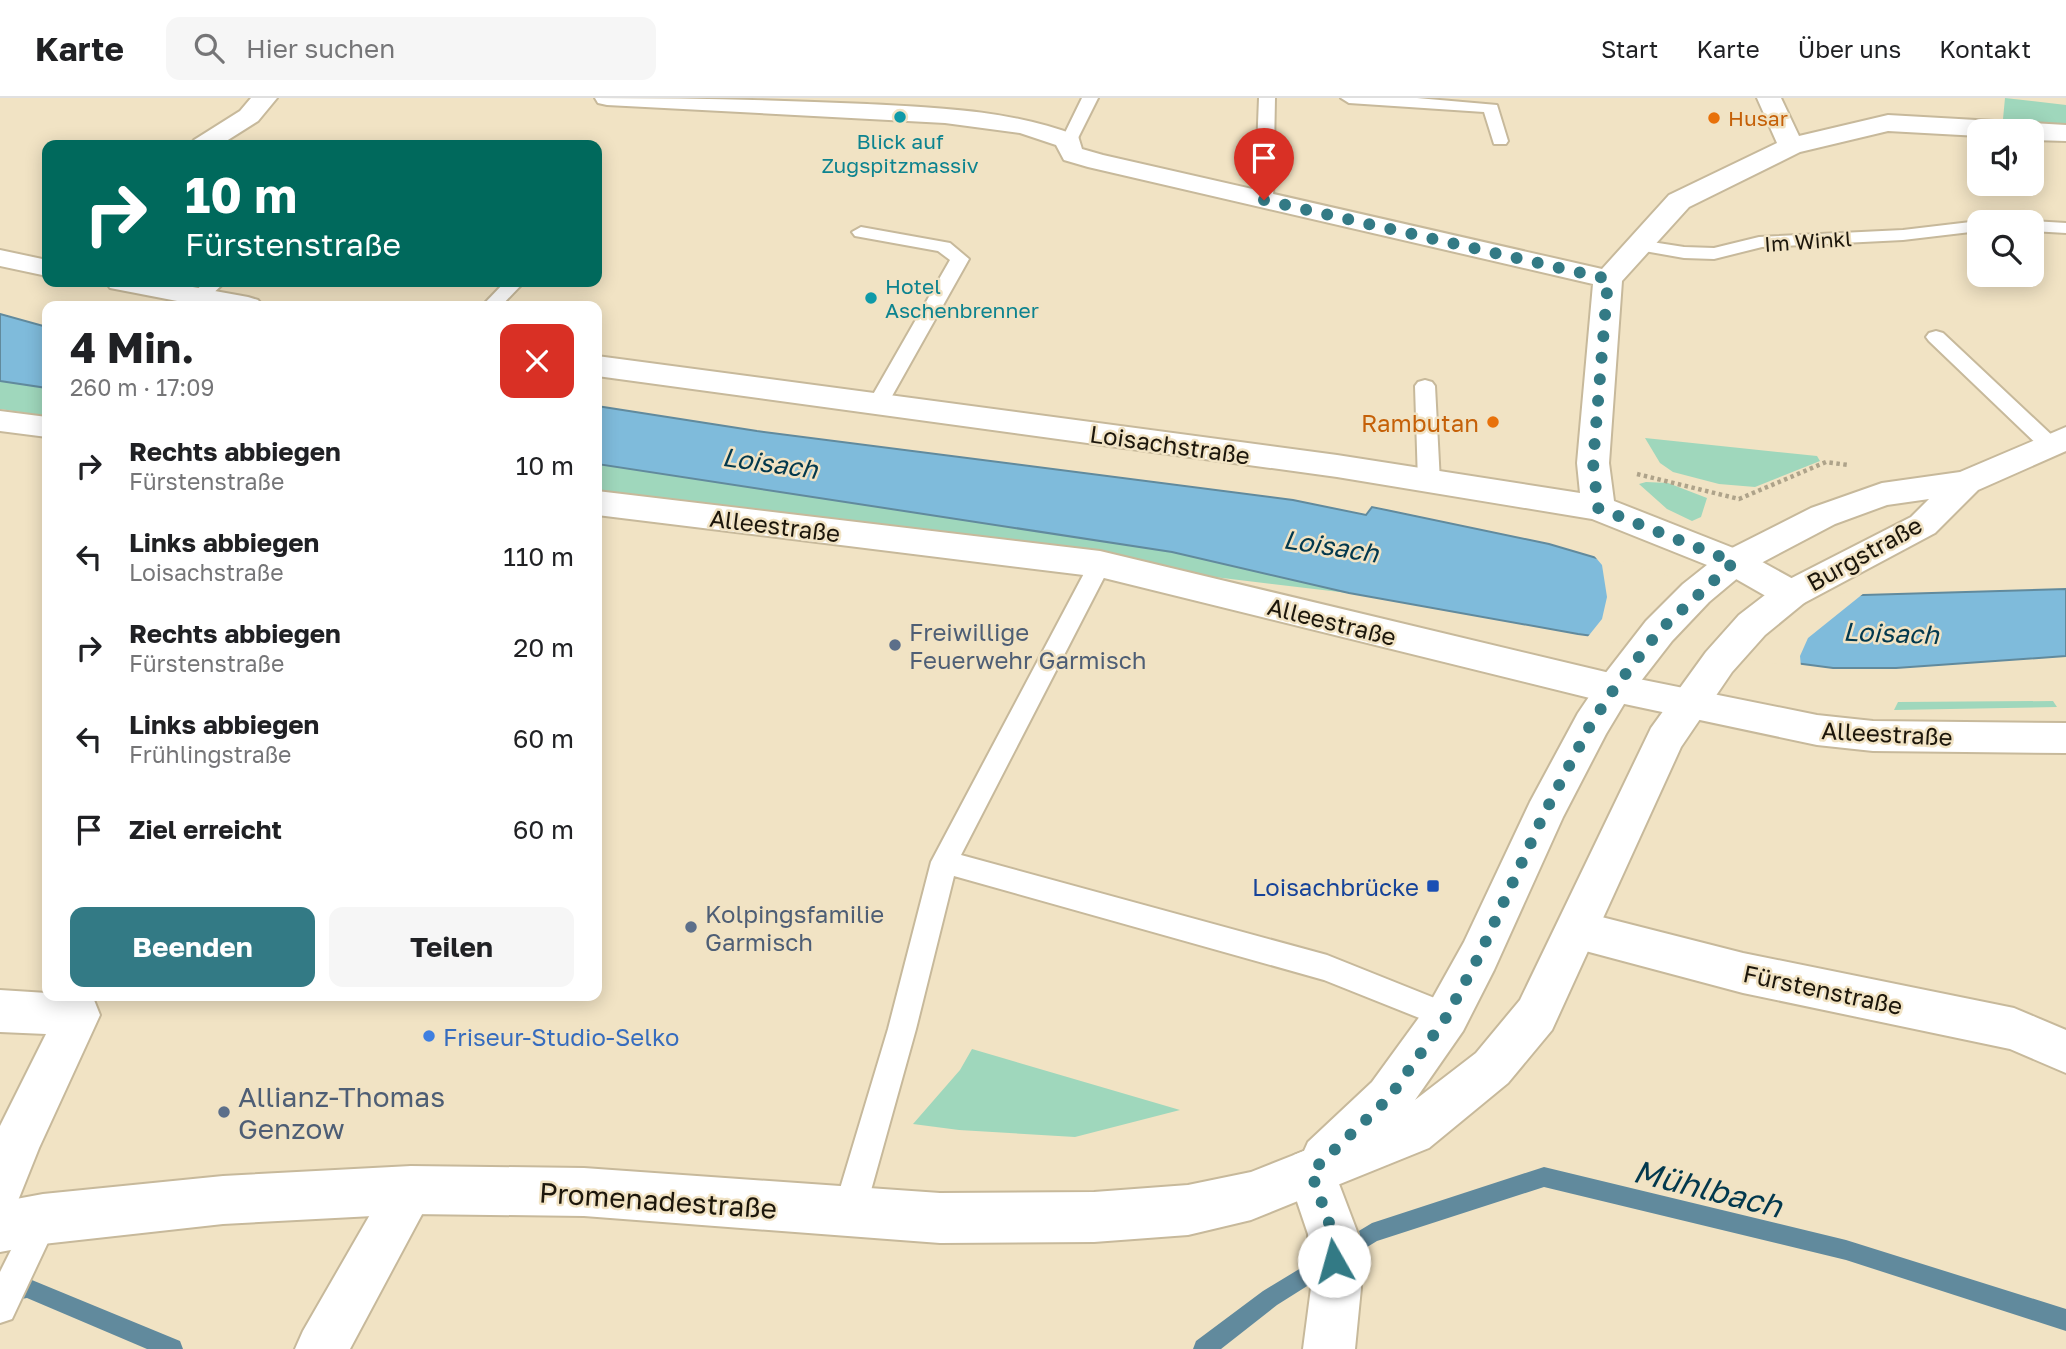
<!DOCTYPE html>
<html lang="de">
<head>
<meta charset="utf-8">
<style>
	:root { --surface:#fff; --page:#f6f6f6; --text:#202124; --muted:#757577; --line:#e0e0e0; --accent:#337a85 }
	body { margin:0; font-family:"Golos Text",sans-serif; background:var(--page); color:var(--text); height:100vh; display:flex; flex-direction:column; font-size:26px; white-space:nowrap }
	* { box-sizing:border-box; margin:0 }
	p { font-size:23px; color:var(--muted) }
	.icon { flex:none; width:38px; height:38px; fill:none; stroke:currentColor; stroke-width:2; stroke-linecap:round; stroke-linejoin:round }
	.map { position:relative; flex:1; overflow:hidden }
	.sheet { position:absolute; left:42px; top:203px; width:560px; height:700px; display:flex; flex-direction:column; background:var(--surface); border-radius:14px; box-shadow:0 4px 18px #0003 }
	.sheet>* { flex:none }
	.top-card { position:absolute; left:42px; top:42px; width:560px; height:147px; border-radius:14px; box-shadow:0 4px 18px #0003; background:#00695c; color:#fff; overflow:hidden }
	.buttons { position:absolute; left:1967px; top:21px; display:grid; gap:14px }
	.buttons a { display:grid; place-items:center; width:77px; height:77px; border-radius:14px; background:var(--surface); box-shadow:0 4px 18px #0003; font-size:35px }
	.pin { position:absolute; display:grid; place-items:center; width:60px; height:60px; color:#fff; margin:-72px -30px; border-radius:50% 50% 50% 0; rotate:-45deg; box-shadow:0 0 7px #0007 }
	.pin .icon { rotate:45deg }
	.me { position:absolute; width:77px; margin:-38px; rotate:353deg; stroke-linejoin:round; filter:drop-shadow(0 0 5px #0008) }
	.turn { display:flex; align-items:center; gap:24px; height:147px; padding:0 28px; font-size:32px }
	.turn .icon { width:91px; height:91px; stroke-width:2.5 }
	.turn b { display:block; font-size:49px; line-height:60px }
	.round { display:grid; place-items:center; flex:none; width:74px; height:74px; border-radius:14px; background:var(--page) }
	.overview { display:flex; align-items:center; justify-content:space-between; height:119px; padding:0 28px }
	h1 { font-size:42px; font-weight:700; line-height:52px }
	.button { display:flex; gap:14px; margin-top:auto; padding:14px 28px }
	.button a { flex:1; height:80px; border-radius:14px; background:var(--accent); color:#fff; font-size:28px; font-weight:700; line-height:80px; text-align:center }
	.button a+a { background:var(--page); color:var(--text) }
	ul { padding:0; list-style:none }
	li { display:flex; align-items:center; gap:21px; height:91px; padding:0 28px }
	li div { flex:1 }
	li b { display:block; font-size:26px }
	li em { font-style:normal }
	header { display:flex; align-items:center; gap:42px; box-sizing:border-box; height:98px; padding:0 35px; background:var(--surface); border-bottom:2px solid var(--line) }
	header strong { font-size:33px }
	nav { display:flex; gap:38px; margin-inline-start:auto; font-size:24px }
	.search { width:490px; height:63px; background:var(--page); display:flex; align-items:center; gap:18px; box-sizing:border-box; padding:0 24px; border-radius:14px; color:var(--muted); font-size:26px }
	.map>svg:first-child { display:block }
</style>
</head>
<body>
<header>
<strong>Karte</strong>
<div class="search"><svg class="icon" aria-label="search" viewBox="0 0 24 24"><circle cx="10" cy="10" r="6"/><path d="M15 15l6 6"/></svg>Hier suchen</div>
<nav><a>Start</a><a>Karte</a><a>Über uns</a><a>Kontakt</a></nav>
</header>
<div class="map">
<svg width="2066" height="1251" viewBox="0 0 2066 1251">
	<rect width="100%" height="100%" fill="#f1e3c4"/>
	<path fill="#9fd7bc" d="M 2005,0 L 2066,7 L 2066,27 L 2003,21 Z
		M 0,283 L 47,290 L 47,318 L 0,311 Z
		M 1645,340 L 1817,358 L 1820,363 L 1755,389 L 1719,386 L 1673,374 L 1660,365 Z
		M 597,366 L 1172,454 L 1348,495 L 1206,478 L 597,394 Z
		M 1646,384 L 1668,385 L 1707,400 L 1701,419 L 1692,423 L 1667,411 L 1639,386 Z
		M 2053,603 L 2057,609 L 1894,612 L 1898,604 Z
		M 972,951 L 1180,1012 L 1075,1039 L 959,1032 L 913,1026 L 960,972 Z"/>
	<path fill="#7fbbdb" stroke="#618a9d" stroke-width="2" d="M 0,216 L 47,229 L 47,290 L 0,283 Z
		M 597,308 L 757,333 L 1293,402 L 1366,417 L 1372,409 L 1549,446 L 1675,483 L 1759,500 L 2066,491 L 2066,558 L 1896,570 L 1833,570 L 1578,536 L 1349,495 L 1172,454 L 597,366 Z"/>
	<path fill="#f1e3c4" d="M 1591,454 L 1676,480 L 1759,496 L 1864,495 L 1808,540 L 1800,558 L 1801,569 L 1586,541 L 1602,521 L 1607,499 L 1602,467 Z"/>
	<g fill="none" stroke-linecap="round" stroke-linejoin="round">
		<path fill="#618a9d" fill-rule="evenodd" d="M 1544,1069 L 1846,1142 L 2066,1211 L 2066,1233 L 1846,1162 L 1544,1089 L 1377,1143 L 1341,1165 L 1334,1162 L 1331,1155 L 1334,1148 L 1372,1125 Z
			M 1324,1156 L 1331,1159 L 1334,1166 L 1331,1173 L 1277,1207 L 1221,1251 L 1193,1251 L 1196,1243 L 1263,1193 Z
			M 27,1180 L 180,1243 L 183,1251 L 147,1251 L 27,1200 L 0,1205 L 0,1185 Z"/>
		<g stroke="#c7b99b" stroke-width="4">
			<path id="lane" d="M 1082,0 L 1098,0 L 1075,46 L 1063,46 L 1061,43 Z
				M 1259,0 L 1275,0 L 1273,102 L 1264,107 L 1255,102 Z
				M 1341,0 L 1417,0 L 1497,7 L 1508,43 L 1506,46 L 1494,46 L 1484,14 L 1349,5 Z
				M 1979,123 L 1985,124 L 1979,124 L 1979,133 L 1903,142 L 1762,149 L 1714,161 L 1684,160 L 1633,151 L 1630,147 L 1639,142 L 1684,149 L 1714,150 L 1759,139 L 1903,132 Z
				M 2032,123 L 2066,125 L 2066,135 L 2032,133 L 2032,124 L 2026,124 Z
				M 861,129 L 950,145 L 969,161 L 887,307 L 884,312 L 870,312 L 867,307 L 950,162 L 938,153 L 855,138 L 852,134 Z
				M 205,184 L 225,184 L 205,203 L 191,203 L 189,199 Z
				M 505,184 L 524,184 L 501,208 L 482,208 Z
				M 1936,233 L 1943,235 L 2057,342 L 2060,347 L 2057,352 L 2043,352 L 1929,243 L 1926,239 L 1929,235 Z
				M 1425,282 L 1432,284 L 1435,288 L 1440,384 L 1436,389 L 1429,391 L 1422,389 L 1418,384 L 1415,288 L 1418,284 Z
				M 1100,458 L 1108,460 L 1111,466 L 961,757 L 1327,857 L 1457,909 L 1461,918 L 1457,927 L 1447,931 L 1324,882 L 954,778 L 916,931 L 865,1114 L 860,1125 L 849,1130 L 838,1125 L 833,1114 L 888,931 L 931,764 L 1089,466 L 1092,460 Z
				M 43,1105 L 54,1110 L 59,1121 L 12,1221 L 0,1225 L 0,1174 L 32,1110 Z"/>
		</g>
		<g stroke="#c7b99b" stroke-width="4">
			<path id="street" d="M 251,0 L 277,0 L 258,23 L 220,47 L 190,47 L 194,42 L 240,13 Z
				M 595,0 C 686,0 776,2 867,6 C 940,10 1010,12 1078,38 L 1082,51 L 1103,57 L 1602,171 L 1669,97 L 1777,45 L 1757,0 L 1781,0 L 1799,38 L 1888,17 L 2066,27 L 2066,43 L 2032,42 L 2032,33 L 1979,33 L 1979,38 L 1888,33 L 1800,54 L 1689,109 L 1622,183 L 1609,365 L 1614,403 L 1746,455 L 1804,487 L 1809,496 L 1804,505 L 1791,509 L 1778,505 L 1722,473 L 1592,421 L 1337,379 L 597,278 L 597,258 L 1337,357 L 1580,395 L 1577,365 L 1593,186 L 1088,69 L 1064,62 L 1056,47 L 1020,35 L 945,25 L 607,7 L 598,5 Z
				M 0,152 L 47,162 L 47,178 L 0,168 Z
				M 106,184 L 165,184 L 248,199 L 258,202 L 263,208 L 203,208 L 110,190 Z
				M 0,313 L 47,319 L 47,339 L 0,333 Z
				M 597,393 L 1100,453 L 1614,576 L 1627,581 L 1633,591 L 1627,601 L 1614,606 L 1100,479 L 597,417 Z
				M 1578,813 L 1743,855 L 2014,910 L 2066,932 L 2066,975 L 2010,951 L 1743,895 L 1578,851 L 1563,845 L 1556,832 L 1563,819 Z
				M 0,892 L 47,895 L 47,898 L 82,898 L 94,902 L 100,917 L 39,1050 L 17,1105 L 0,1112 L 0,1028 L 46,936 L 0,934 Z
				M 1311,1050 L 1328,1057 L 1358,1136 L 1361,1190 L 1355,1251 L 1303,1251 L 1311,1190 L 1308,1136 L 1287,1074 L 1294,1057 Z
				M 411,1068 L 428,1075 L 435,1092 L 350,1251 L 295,1251 L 303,1233 L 394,1075 Z"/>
		</g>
		<g stroke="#c7b99b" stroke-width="4">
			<path id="secondary" d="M 1614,576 L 1817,617 L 1873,623 L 2066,625 L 2066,655 L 1873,653 L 1817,647 L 1601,601 L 1595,591 L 1601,581 Z"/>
		</g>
		<g stroke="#c7b99b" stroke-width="4">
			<path id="primary" d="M 2066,329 L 2066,353 L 1978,392 L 1935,435 L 1804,505 L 1765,537 L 1732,574 L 1681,649 L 1552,932 L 1508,985 L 1429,1050 L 1251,1122 L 1188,1137 L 1094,1144 L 940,1145 L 584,1118 L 411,1116 L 223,1126 L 43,1146 L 0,1154 L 0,1104 L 43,1096 L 223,1078 L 411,1068 L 584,1070 L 940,1095 L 1094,1094 L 1188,1087 L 1251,1074 L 1304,1053 L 1308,1044 L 1372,984 L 1431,903 L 1464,844 L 1530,704 L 1578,615 L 1601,581 L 1646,523 L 1683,486 L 1722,455 L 1811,410 L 1882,385 L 1960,374 ZM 1929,401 L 1911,419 L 1778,487 L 1739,517 L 1706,554 L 1651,630 L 1520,902 L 1476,955 L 1415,1002 L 1463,933 L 1494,872 L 1563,719 L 1606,636 L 1627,601 L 1672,543 L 1709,504 L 1746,473 L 1835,426 L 1887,407 Z"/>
		</g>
		<path stroke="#aea38a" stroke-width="4.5" stroke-dasharray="3.5 3.5" stroke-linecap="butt" d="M 1637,376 L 1739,401 L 1826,364 L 1848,367"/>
		<use href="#lane" fill="#fff" fill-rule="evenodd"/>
		<use href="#street" fill="#fff" fill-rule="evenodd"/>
		<use href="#secondary" fill="#fff" fill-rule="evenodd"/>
		<use href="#primary" fill="#fff" fill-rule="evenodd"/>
	</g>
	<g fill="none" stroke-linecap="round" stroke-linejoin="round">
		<path stroke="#337a85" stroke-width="12" stroke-dasharray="0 21.6" d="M 1264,102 L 1608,181 L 1593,365 L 1598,410 L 1734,464 L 1659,533 L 1614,591 L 1591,626 L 1544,716 L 1479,858 L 1447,918 L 1389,1000 L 1311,1074 L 1333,1136 L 1334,1163"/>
	</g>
	<g fill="#0f9aa8" stroke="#f1e3c4" stroke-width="2.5">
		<circle cx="900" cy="19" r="7"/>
		<circle cx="871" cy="200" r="7"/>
	</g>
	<g fill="#e8710a" stroke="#f1e3c4" stroke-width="2.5">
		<circle cx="1714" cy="20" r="7"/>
		<circle cx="1493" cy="324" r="7"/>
	</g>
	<g fill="#5c6f8a" stroke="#f1e3c4" stroke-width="2.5">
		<circle cx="895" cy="547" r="7"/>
		<circle cx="691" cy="829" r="7"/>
		<circle cx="224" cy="1014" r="7"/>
	</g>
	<rect fill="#1a4fb4" stroke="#f1e3c4" stroke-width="2.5" x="1426" y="781" width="14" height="14" rx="3.5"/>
	<circle fill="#3f7fe0" stroke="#f1e3c4" stroke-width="2.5" cx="429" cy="938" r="7"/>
	<g text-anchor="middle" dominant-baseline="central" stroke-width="5" stroke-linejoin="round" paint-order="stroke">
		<g font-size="21" fill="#c56008" stroke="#f1e3c4" text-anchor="start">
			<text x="1728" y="20">Husar</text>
		</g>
		<g font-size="21" fill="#0d838f" stroke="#f1e3c4">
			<text x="900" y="43">Blick auf<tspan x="900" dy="24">Zugspitzmassiv</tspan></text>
			<text x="885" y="188" text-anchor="start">Hotel<tspan x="885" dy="24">Aschenbrenner</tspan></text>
		</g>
		<g font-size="21" fill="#1c160b" stroke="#f1e3c4">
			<text transform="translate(1808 143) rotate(-4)">Im Winkl</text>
		</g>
		<g font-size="24" fill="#c56008" stroke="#f1e3c4" text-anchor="end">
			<text x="1479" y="324">Rambutan</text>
		</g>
		<g font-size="24" fill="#1c160b" stroke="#f1e3c4">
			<text transform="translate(1170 346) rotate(8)">Loisachstraße</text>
			<text transform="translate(775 427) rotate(7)">Alleestraße</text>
			<text transform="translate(1864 455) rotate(-29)">Burgstraße</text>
			<text transform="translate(1332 523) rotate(14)">Alleestraße</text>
			<text transform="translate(1887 635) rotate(3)">Alleestraße</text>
			<text transform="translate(1823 891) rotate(12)">Fürstenstraße</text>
		</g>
		<g font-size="24" fill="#4e5e75" stroke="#f1e3c4" text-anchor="start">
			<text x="909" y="533">Freiwillige<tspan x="909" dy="28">Feuerwehr Garmisch</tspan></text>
			<text x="705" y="815">Kolpingsfamilie<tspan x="705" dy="28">Garmisch</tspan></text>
		</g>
		<g font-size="24" fill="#164399" stroke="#f1e3c4" text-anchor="end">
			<text x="1419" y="788">Loisachbrücke</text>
		</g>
		<g font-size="24" fill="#366cbe" stroke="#f1e3c4" text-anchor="start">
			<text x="443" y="938">Friseur-Studio-Selko</text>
		</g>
		<g font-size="26" font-style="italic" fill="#02384d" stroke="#f1e3c4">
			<text transform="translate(770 365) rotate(8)">Loisach</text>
			<text transform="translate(1331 448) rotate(9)">Loisach</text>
			<text transform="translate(1891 535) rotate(2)">Loisach</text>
		</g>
		<g font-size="28" fill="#4e5e75" stroke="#f1e3c4" text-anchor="start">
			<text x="238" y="998">Allianz-Thomas<tspan x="238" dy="32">Genzow</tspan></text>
		</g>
		<g font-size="28" fill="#1c160b" stroke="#f1e3c4">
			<text transform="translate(658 1102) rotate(4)">Promenadestraße</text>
		</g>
		<g font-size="32" font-style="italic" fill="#02384d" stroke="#f1e3c4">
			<text transform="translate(1708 1090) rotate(14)">Mühlbach</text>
		</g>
	</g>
</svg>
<div class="buttons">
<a><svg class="icon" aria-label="sound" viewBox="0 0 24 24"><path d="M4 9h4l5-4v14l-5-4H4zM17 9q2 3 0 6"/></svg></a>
<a><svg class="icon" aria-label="search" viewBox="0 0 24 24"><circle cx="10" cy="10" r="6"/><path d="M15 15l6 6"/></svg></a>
</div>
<div class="pin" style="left:1264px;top:102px;background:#d93025"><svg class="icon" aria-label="arrive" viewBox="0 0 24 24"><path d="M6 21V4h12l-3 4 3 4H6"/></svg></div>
<svg class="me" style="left:1334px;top:1163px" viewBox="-20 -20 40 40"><circle r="19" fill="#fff"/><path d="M0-13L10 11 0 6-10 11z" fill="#337a85"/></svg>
<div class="top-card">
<div class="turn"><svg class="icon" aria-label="right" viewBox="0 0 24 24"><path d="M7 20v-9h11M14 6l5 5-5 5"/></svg><div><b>10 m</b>Fürstenstraße</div></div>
</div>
<section class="sheet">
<div class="overview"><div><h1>4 Min.</h1><p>260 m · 17:09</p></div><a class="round" style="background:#d93025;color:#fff"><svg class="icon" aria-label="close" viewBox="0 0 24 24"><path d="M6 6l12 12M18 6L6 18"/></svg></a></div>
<ul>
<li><svg class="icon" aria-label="right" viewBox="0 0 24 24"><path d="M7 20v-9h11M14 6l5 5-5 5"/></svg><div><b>Rechts abbiegen</b><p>Fürstenstraße</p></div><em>10 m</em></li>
<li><svg class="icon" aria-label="left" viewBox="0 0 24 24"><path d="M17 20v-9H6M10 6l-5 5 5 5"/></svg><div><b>Links abbiegen</b><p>Loisachstraße</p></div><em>110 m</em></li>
<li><svg class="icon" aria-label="right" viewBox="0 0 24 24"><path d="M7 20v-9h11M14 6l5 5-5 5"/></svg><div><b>Rechts abbiegen</b><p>Fürstenstraße</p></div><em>20 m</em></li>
<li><svg class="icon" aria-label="left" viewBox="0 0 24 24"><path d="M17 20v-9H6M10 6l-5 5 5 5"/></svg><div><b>Links abbiegen</b><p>Frühlingstraße</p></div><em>60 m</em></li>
<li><svg class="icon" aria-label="arrive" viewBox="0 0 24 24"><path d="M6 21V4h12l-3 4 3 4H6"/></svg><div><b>Ziel erreicht</b></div><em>60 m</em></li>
</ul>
<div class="button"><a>Beenden</a><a>Teilen</a></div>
</section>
</div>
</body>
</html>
